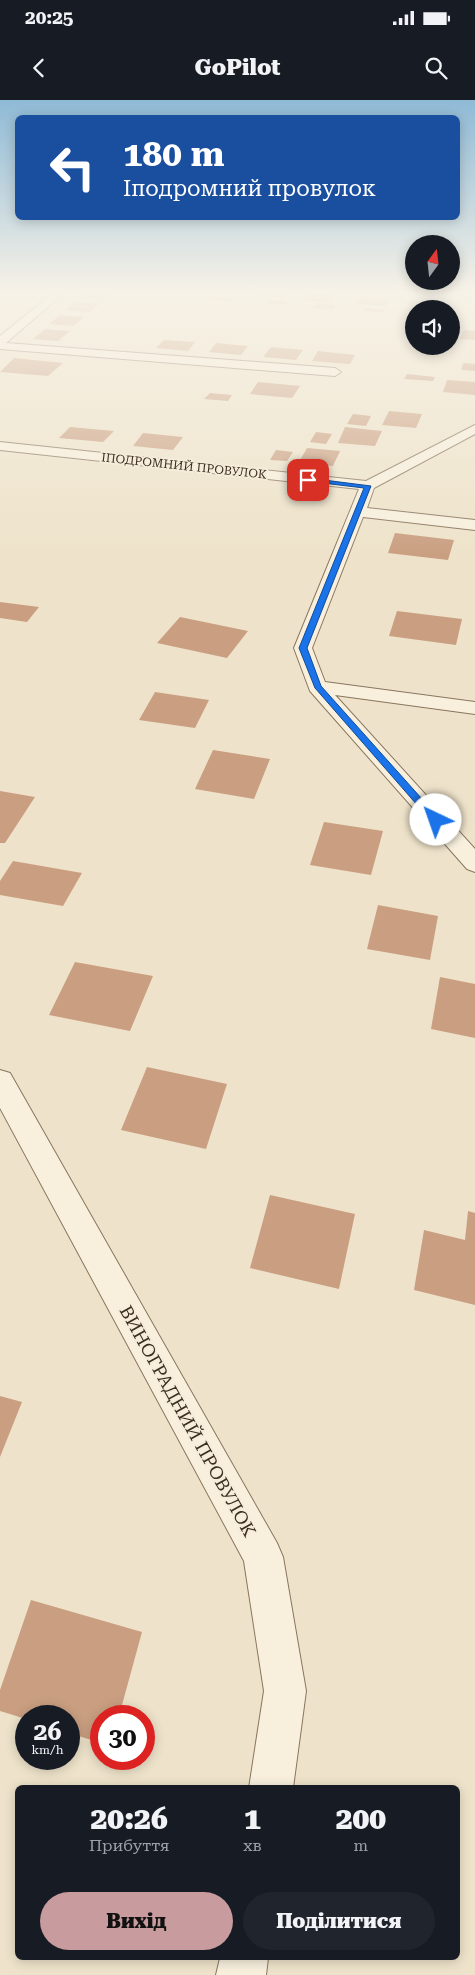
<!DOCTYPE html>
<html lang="uk">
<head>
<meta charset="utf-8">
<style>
	:root { --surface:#171b24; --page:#20242c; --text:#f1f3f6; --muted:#9ea1a6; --accent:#c89b9e }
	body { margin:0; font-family:"Roboto Serif",serif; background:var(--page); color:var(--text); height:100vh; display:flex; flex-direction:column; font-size:19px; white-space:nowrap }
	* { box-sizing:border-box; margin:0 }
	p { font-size:16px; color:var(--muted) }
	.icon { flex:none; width:28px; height:28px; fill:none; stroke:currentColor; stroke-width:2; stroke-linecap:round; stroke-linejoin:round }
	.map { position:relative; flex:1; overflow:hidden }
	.side { position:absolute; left:15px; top:1685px; width:445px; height:175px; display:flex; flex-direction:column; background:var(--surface); border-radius:8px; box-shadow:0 2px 12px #0003 }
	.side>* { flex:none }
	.guide { position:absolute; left:15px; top:15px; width:445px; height:105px; border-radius:8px; box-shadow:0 2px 12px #0003; background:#1a4fa0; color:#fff; overflow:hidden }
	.needle { width:32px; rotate:15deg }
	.fabs { position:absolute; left:405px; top:135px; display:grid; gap:10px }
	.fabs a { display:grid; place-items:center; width:55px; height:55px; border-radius:50%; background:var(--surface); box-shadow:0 2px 12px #0003; font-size:25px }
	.speed { position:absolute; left:15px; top:1605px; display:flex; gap:10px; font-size:25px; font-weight:700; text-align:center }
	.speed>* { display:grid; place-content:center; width:65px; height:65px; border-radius:50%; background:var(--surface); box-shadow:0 2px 12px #0003; line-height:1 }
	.speed small { font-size:12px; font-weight:400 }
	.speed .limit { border:8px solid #d22; background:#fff; color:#111 }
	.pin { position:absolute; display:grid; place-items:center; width:42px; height:42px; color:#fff; margin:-21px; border-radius:10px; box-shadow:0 2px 8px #0006 }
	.me { position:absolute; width:55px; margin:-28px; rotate:318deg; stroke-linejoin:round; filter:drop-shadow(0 0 4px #0008) }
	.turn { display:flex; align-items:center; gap:18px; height:105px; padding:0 25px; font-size:22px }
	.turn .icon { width:65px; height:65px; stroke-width:2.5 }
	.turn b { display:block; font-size:35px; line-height:42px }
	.eta { display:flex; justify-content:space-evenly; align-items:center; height:85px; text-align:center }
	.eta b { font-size:30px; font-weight:800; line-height:35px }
	.action { display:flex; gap:10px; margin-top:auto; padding:10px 25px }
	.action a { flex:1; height:58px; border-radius:30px; background:var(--accent); color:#111; font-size:20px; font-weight:800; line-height:58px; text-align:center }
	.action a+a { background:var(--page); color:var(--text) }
	.status { display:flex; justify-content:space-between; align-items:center; height:35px; padding:0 25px; background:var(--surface); direction:ltr }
	.status svg { height:14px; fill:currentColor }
	header { display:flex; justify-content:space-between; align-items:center; height:65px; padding:0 25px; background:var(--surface); font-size:22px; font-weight:800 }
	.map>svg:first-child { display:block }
</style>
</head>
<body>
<div class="status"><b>20:25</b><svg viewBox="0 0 49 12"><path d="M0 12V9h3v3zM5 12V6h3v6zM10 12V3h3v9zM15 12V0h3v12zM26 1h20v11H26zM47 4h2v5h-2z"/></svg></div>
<header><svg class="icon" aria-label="back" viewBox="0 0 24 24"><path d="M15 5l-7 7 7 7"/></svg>GoPilot<svg class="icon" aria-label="search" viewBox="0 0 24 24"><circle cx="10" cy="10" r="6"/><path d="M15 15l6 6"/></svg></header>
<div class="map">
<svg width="475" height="1875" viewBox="0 0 475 1875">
	<rect width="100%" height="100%" fill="#eee3ca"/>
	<path fill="#ca9f81" d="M 86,193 L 112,193 L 105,199 L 81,197 Z
		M 259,193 L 286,193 L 283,198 L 257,196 Z
		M 307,193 L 315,193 L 333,194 L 328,202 L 302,200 Z
		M 208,196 L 233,198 L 230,201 L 204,199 Z
		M 359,197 L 390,199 L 386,206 L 355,204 Z
		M 270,200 L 288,201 L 285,205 L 266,204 Z
		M 75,202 L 99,204 L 89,212 L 65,210 Z
		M 317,203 L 336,205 L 333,209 L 313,208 Z
		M 365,208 L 385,210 L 383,212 L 364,211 Z
		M 60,215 L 84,217 L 73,226 L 49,224 Z
		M 45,229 L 70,231 L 58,241 L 33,239 Z
		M 464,230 L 475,231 L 475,240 L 460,239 Z
		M 164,240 L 195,242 L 188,251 L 156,248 Z
		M 216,243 L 248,246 L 241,255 L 209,252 Z
		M 271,247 L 303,250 L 296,260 L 263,257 Z
		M 318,251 L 355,255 L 350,264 L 312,261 Z
		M 14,258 L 63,263 L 48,276 L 0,272 Z
		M 463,263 L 475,264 L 475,271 L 461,270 Z
		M 407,274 L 435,277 L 433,281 L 404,279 Z
		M 447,280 L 475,282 L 475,295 L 443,292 Z
		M 258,282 L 300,286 L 292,298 L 250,294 Z
		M 210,293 L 232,295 L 228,301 L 204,299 Z
		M 389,311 L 422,314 L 416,328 L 382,325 Z
		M 353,314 L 371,316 L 366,326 L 347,324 Z
		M 70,327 L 114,331 L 103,342 L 59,338 Z
		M 345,327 L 382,331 L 375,346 L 338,343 Z
		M 316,332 L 332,334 L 326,344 L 310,342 Z
		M 143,333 L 183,337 L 173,350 L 133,346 Z
		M 307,348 L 340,351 L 333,366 L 299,362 Z
		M 276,350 L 293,352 L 287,361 L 270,360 Z
		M 395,433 L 454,440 L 448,460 L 388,453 Z
		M 0,502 L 39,507 L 27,522 L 0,518 Z
		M 397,511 L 462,519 L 456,545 L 389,536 Z
		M 180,517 L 248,531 L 227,558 L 157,543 Z
		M 155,592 L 209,600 L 195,628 L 139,620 Z
		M 213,650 L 270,659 L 254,699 L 195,689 Z
		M 0,691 L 35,697 L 5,743 L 0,743 Z
		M 324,722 L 383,731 L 371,775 L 310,765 Z
		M 13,761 L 82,773 L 63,806 L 0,795 L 0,781 Z
		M 378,805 L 438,816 L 430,860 L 367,849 Z
		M 75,862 L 153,876 L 130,931 L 49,915 Z
		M 440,877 L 475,884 L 475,938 L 431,929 Z
		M 147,967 L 227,984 L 206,1049 L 121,1030 Z
		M 270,1095 L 355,1114 L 339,1189 L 250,1168 Z
		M 468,1111 L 475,1113 L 475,1205 L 414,1190 L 424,1130 L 465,1140 Z
		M 0,1296 L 22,1302 L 0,1357 Z
		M 31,1500 L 142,1532 L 119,1616 L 101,1616 L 101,1643 L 69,1633 L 69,1616 L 26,1616 L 26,1619 L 0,1611 L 0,1590 Z"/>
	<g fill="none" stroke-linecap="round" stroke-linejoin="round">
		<g stroke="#8a755f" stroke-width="2">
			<path id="street" d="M 53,193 L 64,193 L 6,243 L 335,268 L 341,272 L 335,276 L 0,249 L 0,236 Z
				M 461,193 L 475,193 L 475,197 L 462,195 Z
				M 475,325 L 475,334 L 374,388 L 367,408 L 475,420 L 475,430 L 363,417 L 312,548 L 325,582 L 475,602 L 475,614 L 335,595 L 475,749 L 475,772 L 467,769 L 310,591 L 294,548 L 359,389 L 0,350 L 0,342 L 366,381 Z
				M 0,970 L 10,973 L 277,1443 L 283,1457 L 306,1591 L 293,1688 L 249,1688 L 264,1591 L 244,1461 L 0,1008 Z
				M 220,1858 L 268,1858 L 266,1875 L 216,1875 Z"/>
		</g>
		<use href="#street" fill="#f8f0dd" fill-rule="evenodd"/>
	</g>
	<linearGradient id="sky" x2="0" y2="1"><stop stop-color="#8fbad6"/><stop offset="0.42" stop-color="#f7f2e7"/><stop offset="1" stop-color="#f7f2e7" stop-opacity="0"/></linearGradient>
	<rect width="475" height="456" fill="url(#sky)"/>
	<path fill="#1a73e8" stroke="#114b97" d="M 308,378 L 371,386 L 307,548 L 321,586 L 439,718 L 439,722 L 432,722 L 315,588 L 299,548 L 364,388 L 306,381 Z"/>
	<g text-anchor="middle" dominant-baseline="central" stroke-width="4" stroke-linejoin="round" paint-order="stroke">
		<g font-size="12" fill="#3b2e21" stroke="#f5edd9">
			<text transform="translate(184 366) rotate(6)">ІПОДРОМНИЙ ПРОВУЛОК</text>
		</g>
		<g font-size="18" fill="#3b2e21" stroke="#f5edd9">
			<text transform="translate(188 1321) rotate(61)">ВИНОГРАДНИЙ ПРОВУЛОК</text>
		</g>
	</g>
</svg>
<div class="fabs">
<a><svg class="needle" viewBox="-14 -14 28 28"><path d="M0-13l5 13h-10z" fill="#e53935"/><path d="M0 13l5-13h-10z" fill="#9ea1a6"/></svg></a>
<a><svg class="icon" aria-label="sound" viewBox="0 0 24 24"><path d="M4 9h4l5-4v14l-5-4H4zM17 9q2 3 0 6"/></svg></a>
</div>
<div class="speed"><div>26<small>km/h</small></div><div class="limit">30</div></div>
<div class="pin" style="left:308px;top:380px;background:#d93025"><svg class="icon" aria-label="arrive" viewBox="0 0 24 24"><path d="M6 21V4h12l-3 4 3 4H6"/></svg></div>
<svg class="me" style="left:436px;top:720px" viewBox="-20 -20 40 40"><circle r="19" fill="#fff"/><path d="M0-13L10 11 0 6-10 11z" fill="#1a73e8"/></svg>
<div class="guide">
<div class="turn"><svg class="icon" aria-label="left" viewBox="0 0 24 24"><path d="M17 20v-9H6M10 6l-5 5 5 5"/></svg><div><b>180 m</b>Іподромний провулок</div></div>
</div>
<section class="side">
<div class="eta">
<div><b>20:26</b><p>Прибуття</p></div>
<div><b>1</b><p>хв</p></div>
<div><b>200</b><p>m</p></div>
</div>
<div class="action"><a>Вихід</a><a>Поділитися</a></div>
</section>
</div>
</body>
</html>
